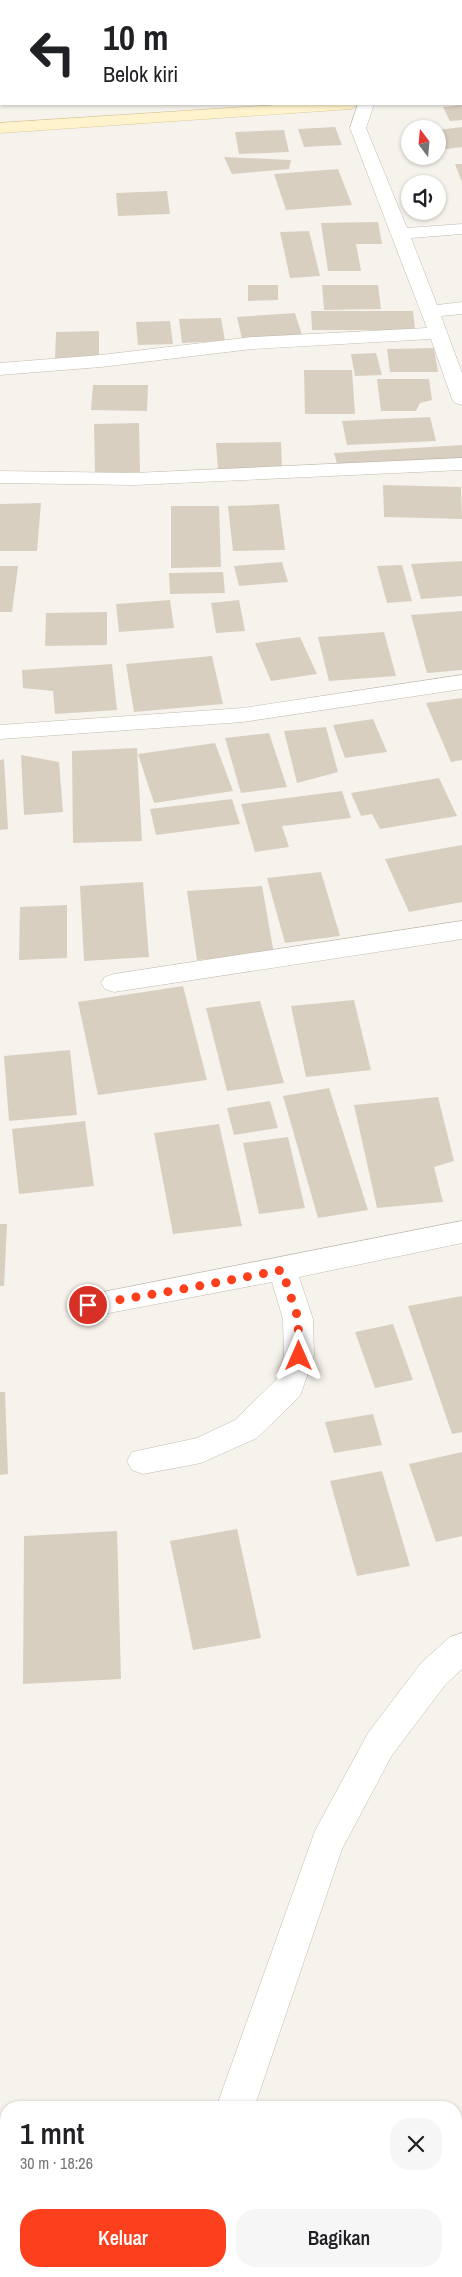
<!DOCTYPE html>
<html lang="id">
<head>
<meta charset="utf-8">
<style>
	:root { --surface:#fff; --page:#f6f6f6; --text:#202124; --muted:#757577; --accent:#fc3f1d }
	body { margin:0; font-family:"Archivo Narrow",sans-serif; background:var(--page); color:var(--text); height:100vh; display:flex; flex-direction:column; font-size:19px; white-space:nowrap }
	* { box-sizing:border-box; margin:0 }
	p { font-size:16px; color:var(--muted) }
	.icon { flex:none; width:28px; height:28px; fill:none; stroke:currentColor; stroke-width:2; stroke-linecap:round; stroke-linejoin:round }
	.map { position:relative; flex:1; overflow:hidden }
	.details { position:absolute; left:0px; top:2101px; width:462px; height:176px; display:flex; flex-direction:column; background:var(--surface); border-radius:20px 20px 0 0; box-shadow:0 1px 4px #0004 }
	.details>* { flex:none }
	.banner { position:absolute; left:0px; top:0px; width:462px; height:105px; box-shadow:0 1px 4px #0004; background:#fff; color:var(--text); overflow:hidden }
	.needle { width:32px; rotate:344deg }
	.tools { position:absolute; left:401px; top:120px; display:grid; gap:10px }
	.tools a { display:grid; place-items:center; width:45px; height:45px; border-radius:50%; background:var(--surface); box-shadow:0 1px 4px #0004; font-size:25px }
	.pin { position:absolute; display:grid; place-items:center; width:42px; height:42px; color:#fff; margin:-21px; border:2px solid #fff; border-radius:50%; box-shadow:0 1px 5px #0007 }
	.me { position:absolute; width:55px; margin:-28px; rotate:0deg; stroke-linejoin:round; filter:drop-shadow(0 0 4px #0008) }
	.turn { display:flex; align-items:center; gap:18px; height:105px; padding:0 20px; font-size:22px }
	.turn .icon { width:65px; height:65px; stroke-width:2.5 }
	.turn b { display:block; font-size:35px; line-height:42px }
	.round { display:grid; place-items:center; flex:none; width:52px; height:52px; border-radius:20px; background:var(--page) }
	.overview { display:flex; align-items:center; justify-content:space-between; height:85px; padding:0 20px }
	h1 { font-size:30px; font-weight:600; line-height:38px }
	.primary-button { display:flex; gap:10px; margin-top:auto; padding:10px 20px }
	.primary-button a { flex:1; height:58px; border-radius:20px; background:var(--accent); color:#fff; font-size:20px; font-weight:600; line-height:58px; text-align:center }
	.primary-button a+a { background:var(--page); color:var(--text) }
	.map>svg:first-child { display:block }
</style>
</head>
<body>
<div class="map">
<svg width="462" height="2277" viewBox="0 0 462 2277">
	<rect width="100%" height="100%" fill="#f6f3ec"/>
	<path fill="#d8cfc1" d="M 462,105 L 462,120 L 450,121 L 443,107 Z
		M 335,127 L 342,145 L 304,147 L 298,129 Z
		M 462,127 L 462,147 L 439,150 L 438,130 Z
		M 284,130 L 289,152 L 239,154 L 235,132 Z
		M 224,157 L 291,160 L 289,169 L 232,174 Z
		M 455,164 L 462,164 L 462,182 Z
		M 338,169 L 352,205 L 286,210 L 274,174 Z
		M 167,191 L 170,214 L 118,216 L 116,193 Z
		M 378,222 L 382,244 L 356,244 L 361,271 L 328,271 L 321,223 Z
		M 309,231 L 320,276 L 290,278 L 280,232 Z
		M 248,285 L 278,285 L 278,300 L 248,301 Z
		M 322,285 L 378,285 L 381,309 L 324,310 Z
		M 311,311 L 413,311 L 415,330 L 312,330 Z
		M 295,313 L 302,335 L 242,339 L 237,317 Z
		M 221,318 L 225,341 L 182,343 L 179,319 Z
		M 170,321 L 173,344 L 138,345 L 136,322 Z
		M 99,331 L 99,359 L 55,359 L 56,332 Z
		M 434,348 L 438,372 L 390,372 L 387,349 Z
		M 376,353 L 382,375 L 355,376 L 351,354 Z
		M 304,370 L 352,370 L 355,414 L 305,414 Z
		M 377,379 L 429,379 L 432,400 L 420,403 L 416,411 L 381,411 Z
		M 93,385 L 148,385 L 147,411 L 91,410 Z
		M 430,417 L 436,441 L 347,445 L 342,421 Z
		M 139,423 L 140,472 L 95,473 L 94,424 Z
		M 281,442 L 282,468 L 218,469 L 216,443 Z
		M 462,445 L 462,459 L 338,467 L 334,453 Z
		M 383,485 L 461,487 L 462,519 L 384,517 Z
		M 41,503 L 37,551 L 0,551 L 0,504 Z
		M 279,504 L 285,550 L 233,551 L 228,506 Z
		M 171,506 L 219,506 L 221,567 L 171,568 Z
		M 462,561 L 462,596 L 421,599 L 411,564 Z
		M 282,562 L 288,582 L 239,586 L 234,566 Z
		M 402,565 L 412,601 L 387,603 L 377,566 Z
		M 0,566 L 18,566 L 12,612 L 0,612 Z
		M 223,572 L 225,593 L 170,594 L 169,573 Z
		M 170,600 L 174,628 L 119,632 L 116,604 Z
		M 239,600 L 245,631 L 216,633 L 211,603 Z
		M 462,611 L 462,670 L 427,673 L 411,615 Z
		M 107,612 L 107,645 L 45,646 L 46,613 Z
		M 384,632 L 396,676 L 329,681 L 318,637 Z
		M 300,637 L 317,674 L 271,681 L 255,643 Z
		M 212,656 L 223,704 L 134,712 L 126,664 Z
		M 112,664 L 117,710 L 55,714 L 53,691 L 23,688 L 22,670 Z
		M 462,698 L 462,760 L 451,762 L 426,703 Z
		M 373,719 L 387,752 L 345,758 L 333,725 Z
		M 326,727 L 338,772 L 297,783 L 284,731 Z
		M 269,733 L 287,787 L 241,793 L 225,738 Z
		M 215,743 L 233,791 L 154,803 L 138,754 Z
		M 137,748 L 142,841 L 73,843 L 72,751 Z
		M 21,755 L 59,762 L 63,812 L 24,815 Z
		M 4,759 L 8,829 L 0,830 L 0,760 Z
		M 439,778 L 457,816 L 380,829 L 372,814 L 361,816 L 351,793 Z
		M 342,791 L 351,818 L 282,826 L 289,847 L 255,852 L 241,804 Z
		M 232,799 L 240,824 L 156,835 L 150,809 Z
		M 462,845 L 462,902 L 409,912 L 385,859 Z
		M 321,872 L 340,936 L 285,943 L 267,878 Z
		M 143,882 L 149,957 L 84,961 L 80,886 Z
		M 262,886 L 274,954 L 197,960 L 187,891 Z
		M 67,905 L 67,958 L 19,960 L 20,907 Z
		M 183,986 L 207,1080 L 98,1095 L 78,1002 Z
		M 354,1000 L 371,1070 L 306,1077 L 291,1006 Z
		M 260,1001 L 284,1083 L 227,1091 L 206,1008 Z
		M 70,1050 L 77,1115 L 9,1121 L 4,1056 Z
		M 329,1088 L 368,1210 L 318,1218 L 283,1096 Z
		M 438,1097 L 454,1161 L 434,1167 L 443,1202 L 377,1208 L 354,1105 Z
		M 270,1101 L 278,1128 L 234,1135 L 227,1108 Z
		M 85,1121 L 94,1186 L 19,1194 L 12,1129 Z
		M 219,1124 L 242,1226 L 173,1234 L 154,1133 Z
		M 288,1137 L 305,1208 L 259,1214 L 243,1143 Z
		M 0,1224 L 7,1224 L 4,1286 L 0,1286 Z
		M 462,1296 L 462,1432 L 452,1434 L 408,1306 Z
		M 393,1324 L 413,1380 L 375,1388 L 355,1332 Z
		M 0,1392 L 5,1392 L 8,1474 L 0,1475 Z
		M 373,1414 L 382,1445 L 334,1453 L 325,1422 Z
		M 462,1452 L 462,1536 L 436,1542 L 409,1464 Z
		M 382,1471 L 410,1566 L 357,1576 L 330,1481 Z
		M 237,1529 L 261,1638 L 193,1650 L 170,1541 Z
		M 117,1531 L 121,1679 L 23,1684 L 24,1536 Z"/>
	<g fill="none" stroke-linecap="round" stroke-linejoin="round">
		<g stroke="#c2bbae" stroke-width="1">
			<path id="street" d="M 319,0 L 351,0 L 319,1 Z
				M 358,104 L 374,104 L 366,128 L 407,228 L 462,224 L 462,234 L 411,238 L 437,305 L 462,302 L 462,314 L 441,316 L 462,373 L 462,405 L 455,403 L 452,399 L 431,339 L 252,349 L 101,367 L 0,375 L 0,363 L 101,355 L 252,337 L 427,328 L 350,128 Z
				M 462,458 L 462,470 L 134,485 L 0,483 L 0,471 L 134,473 Z
				M 462,675 L 462,689 L 243,722 L 0,739 L 0,725 L 243,708 Z
				M 462,921 L 462,939 L 114,992 L 105,989 L 101,983 L 105,977 L 114,974 Z
				M 462,1221 L 462,1243 L 299,1277 L 313,1319 L 314,1356 L 300,1396 L 257,1438 L 201,1463 L 143,1474 L 132,1470 L 127,1461 L 132,1452 L 197,1438 L 235,1420 L 276,1380 L 284,1356 L 283,1319 L 272,1282 L 88,1317 L 78,1313 L 73,1305 L 78,1297 Z
				M 462,1633 L 462,1669 L 445,1685 L 392,1755 L 342,1849 L 254,2108 L 216,2108 L 315,1831 L 368,1733 L 421,1663 L 450,1637 Z
				M 148,2271 L 188,2271 L 186,2277 L 146,2277 Z"/>
		</g>
		<g stroke="#d6c79b" stroke-width="1">
			<path id="secondary" d="M 313,0 L 328,0 L 328,1 L 313,1 Z
				M 291,104 L 359,104 L 351,109 L 0,133 L 0,123 Z"/>
		</g>
		<use href="#street" fill="#fff" fill-rule="evenodd"/>
		<use href="#secondary" fill="#fff3cd" fill-rule="evenodd"/>
	</g>
	<g fill="none" stroke-linecap="round" stroke-linejoin="round">
		<path stroke="#fc3f1d" stroke-width="9" stroke-dasharray="0 16.2" d="M 88,1305 L 178,1290 L 282,1270 L 298,1318 L 299,1356"/>
	</g>
</svg>
<div class="tools">
<a><svg class="needle" viewBox="-14 -14 28 28"><path d="M0-13l5 13h-10z" fill="#e53935"/><path d="M0 13l5-13h-10z" fill="#757577"/></svg></a>
<a><svg class="icon" aria-label="sound" viewBox="0 0 24 24"><path d="M4 9h4l5-4v14l-5-4H4zM17 9q2 3 0 6"/></svg></a>
</div>
<div class="pin" style="left:88px;top:1305px;background:#d93025"><svg class="icon" aria-label="arrive" viewBox="0 0 24 24"><path d="M6 21V4h12l-3 4 3 4H6"/></svg></div>
<svg class="me" style="left:299px;top:1356px" viewBox="-20 -20 40 40"><path d="M0-17L14 15 0 8-14 15z" fill="#fc3f1d" stroke="#fff" stroke-width="4"/></svg>
<div class="banner">
<div class="turn"><svg class="icon" aria-label="left" viewBox="0 0 24 24"><path d="M17 20v-9H6M10 6l-5 5 5 5"/></svg><div><b>10 m</b>Belok kiri</div></div>
</div>
<section class="details">
<div class="overview"><div><h1>1 mnt</h1><p>30 m · 18:26</p></div><a class="round"><svg class="icon" aria-label="close" viewBox="0 0 24 24"><path d="M6 6l12 12M18 6L6 18"/></svg></a></div>
<div class="primary-button"><a>Keluar</a><a>Bagikan</a></div>
</section>
</div>
</body>
</html>
